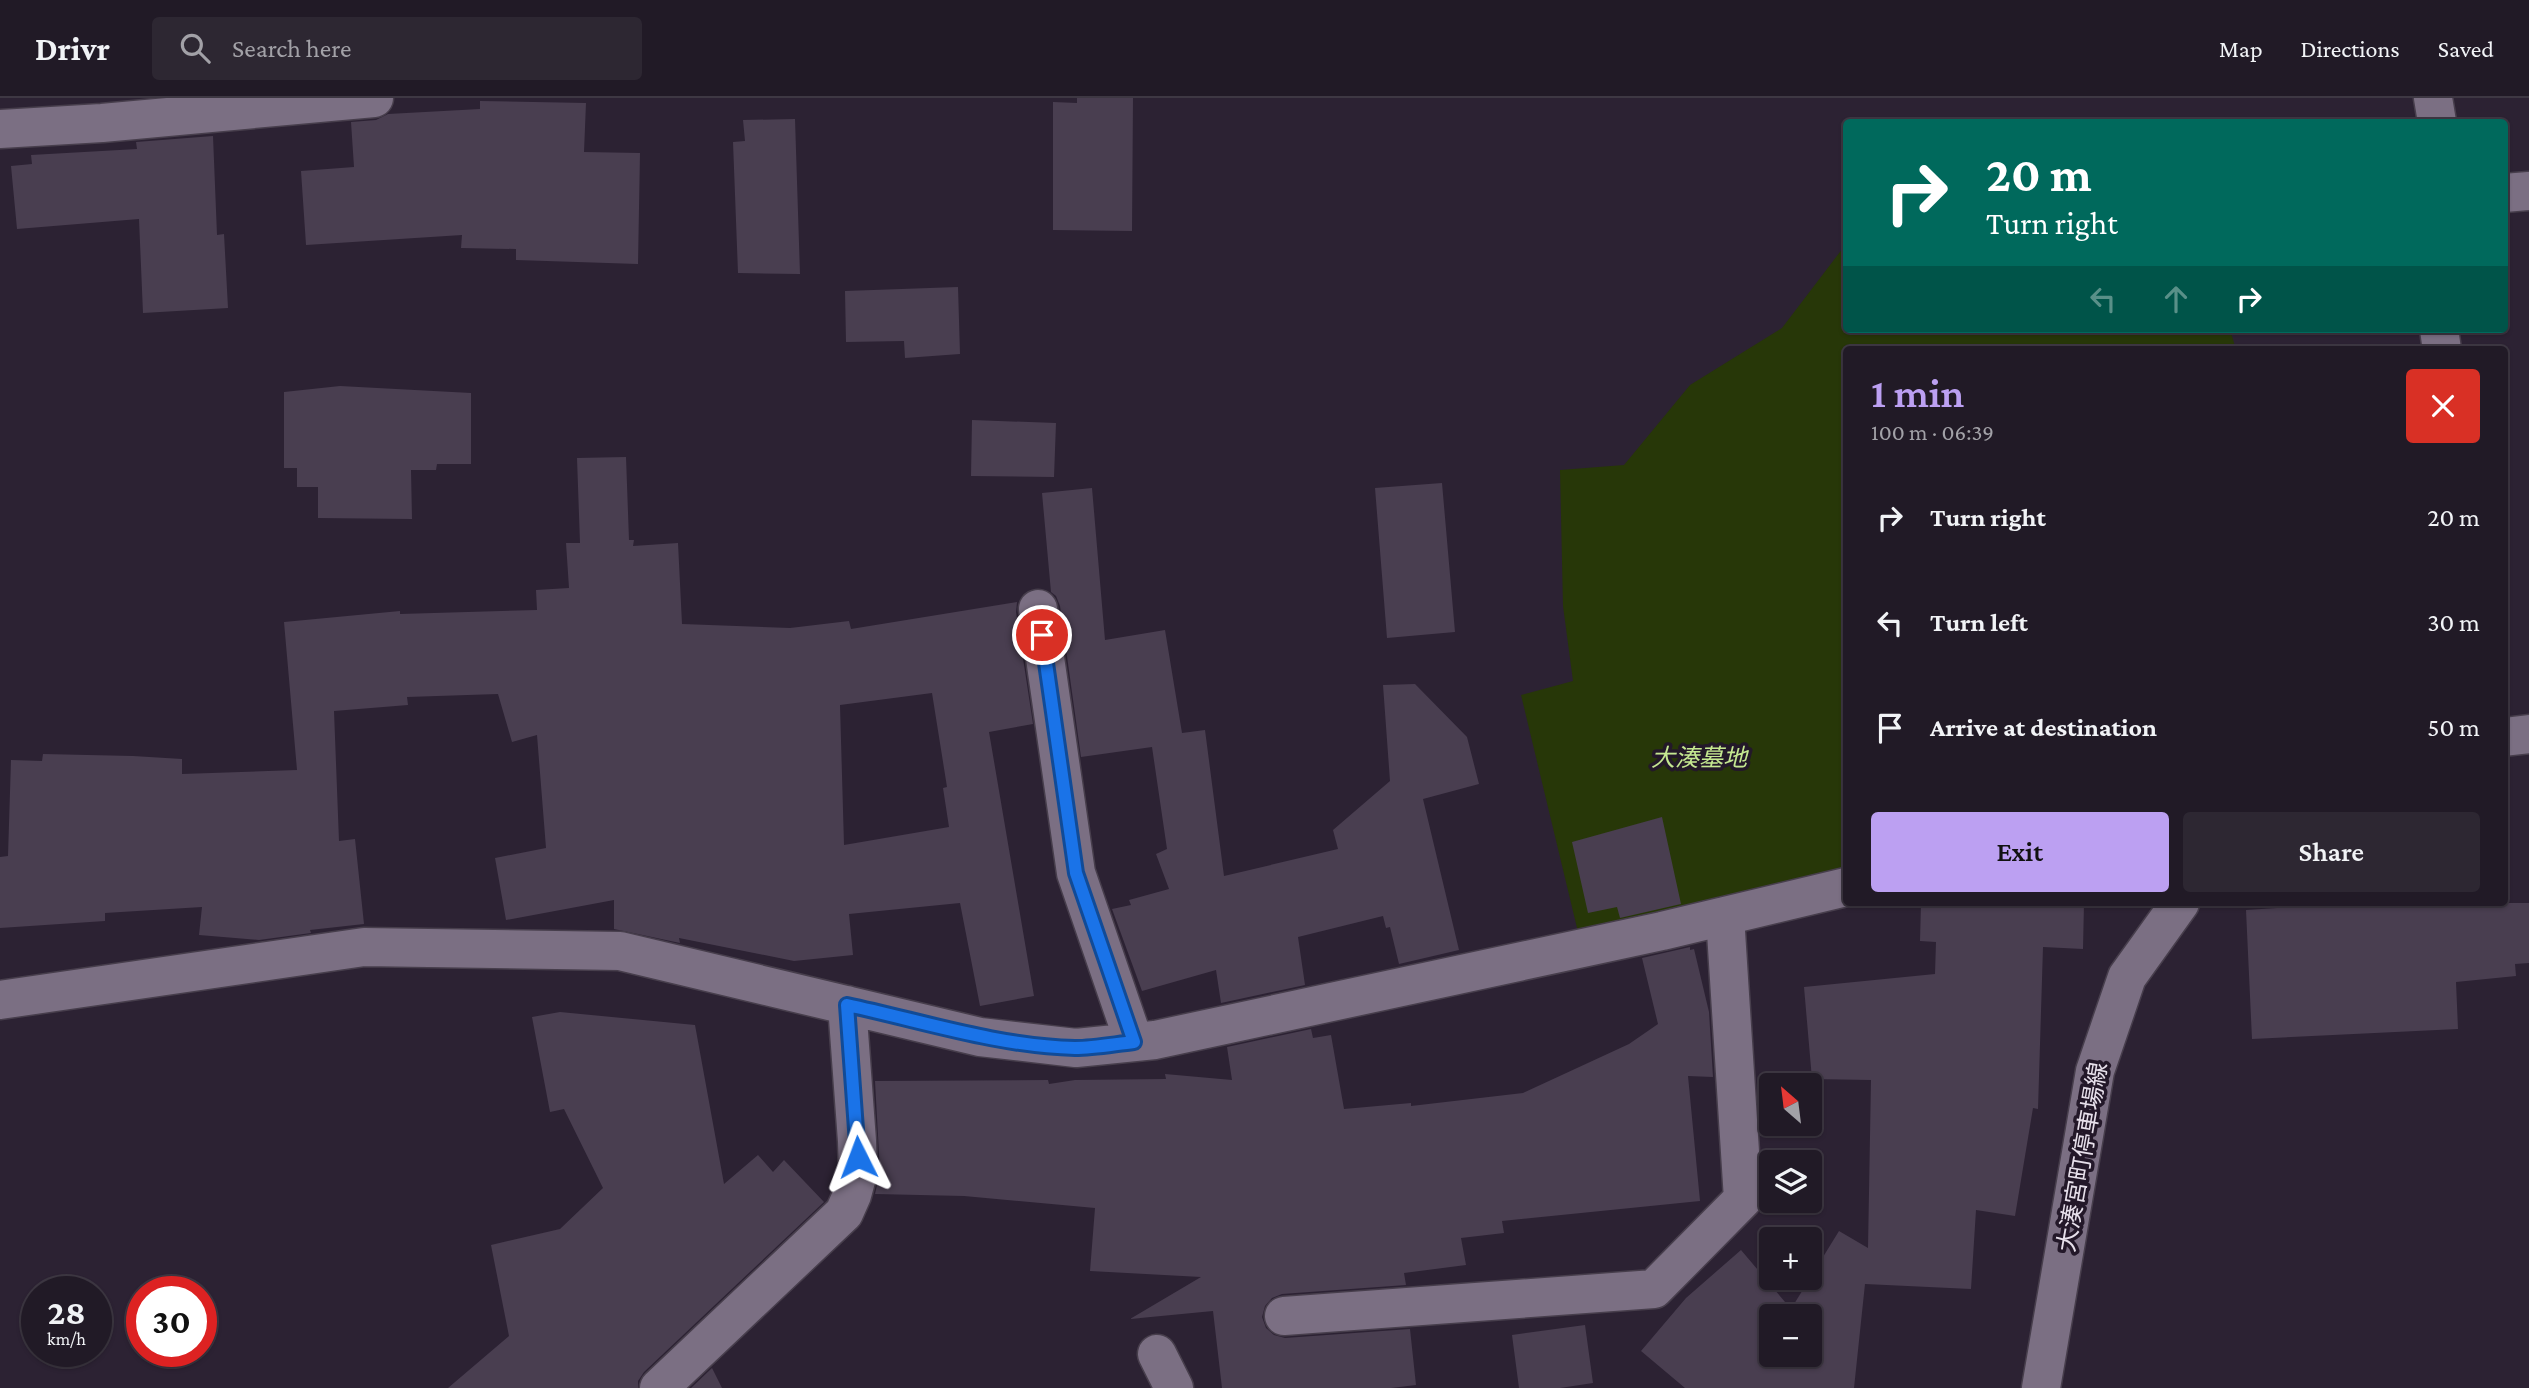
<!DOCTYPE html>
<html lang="en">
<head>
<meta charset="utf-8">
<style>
	:root { --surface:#211a26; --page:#2d2732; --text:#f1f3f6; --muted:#a2a1a7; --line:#3e3843; --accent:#bca0f2 }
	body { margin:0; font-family:"Crimson Pro","Noto Sans JP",serif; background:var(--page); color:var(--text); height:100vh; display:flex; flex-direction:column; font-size:26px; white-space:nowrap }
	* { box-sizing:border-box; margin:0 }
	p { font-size:23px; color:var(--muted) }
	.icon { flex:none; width:38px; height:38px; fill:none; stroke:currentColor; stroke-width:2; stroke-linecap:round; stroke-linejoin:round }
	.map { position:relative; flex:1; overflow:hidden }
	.panel { position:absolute; left:1843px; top:248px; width:665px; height:560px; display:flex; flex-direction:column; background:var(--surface); border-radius:7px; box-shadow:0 2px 5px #0004,0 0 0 2px var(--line) }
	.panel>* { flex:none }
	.guide { position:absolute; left:1843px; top:21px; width:665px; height:214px; border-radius:7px; box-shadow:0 2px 5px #0004,0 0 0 2px var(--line); background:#00695c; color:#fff; overflow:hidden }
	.needle { width:46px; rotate:332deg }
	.buttons { position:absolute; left:1759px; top:975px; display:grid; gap:14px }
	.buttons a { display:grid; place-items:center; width:63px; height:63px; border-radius:7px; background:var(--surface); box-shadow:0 2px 5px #0004,0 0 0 2px var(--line); font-size:35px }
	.speed { position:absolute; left:21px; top:1178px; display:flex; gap:14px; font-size:35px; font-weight:700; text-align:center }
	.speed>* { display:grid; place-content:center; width:91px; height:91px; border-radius:50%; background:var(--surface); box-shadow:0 2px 5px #0004,0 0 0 2px var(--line); line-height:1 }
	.speed small { font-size:18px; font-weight:400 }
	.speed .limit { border:10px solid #d22; background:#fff; color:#111 }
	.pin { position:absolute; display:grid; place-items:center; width:60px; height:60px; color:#fff; margin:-30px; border:4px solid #fff; border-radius:50%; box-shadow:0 2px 7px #0007 }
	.me { position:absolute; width:77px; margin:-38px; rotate:357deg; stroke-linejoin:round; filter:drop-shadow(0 0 5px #0008) }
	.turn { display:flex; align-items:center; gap:24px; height:147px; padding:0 28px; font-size:32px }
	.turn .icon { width:91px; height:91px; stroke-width:2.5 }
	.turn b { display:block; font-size:49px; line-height:60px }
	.lanes { display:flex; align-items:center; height:66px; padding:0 28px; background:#0003; justify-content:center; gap:35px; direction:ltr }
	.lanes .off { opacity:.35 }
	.round { display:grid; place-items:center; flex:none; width:74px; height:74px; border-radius:7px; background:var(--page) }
	.summary { display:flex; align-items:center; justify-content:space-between; height:119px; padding:0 28px }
	h1 { font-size:42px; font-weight:600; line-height:52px; color:var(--accent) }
	.cta { display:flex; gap:14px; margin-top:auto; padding:14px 28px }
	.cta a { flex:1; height:80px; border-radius:7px; background:var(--accent); color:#111; font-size:28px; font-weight:600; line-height:80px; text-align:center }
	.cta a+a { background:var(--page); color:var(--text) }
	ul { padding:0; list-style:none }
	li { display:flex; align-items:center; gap:21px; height:105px; padding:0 28px }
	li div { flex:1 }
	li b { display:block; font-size:26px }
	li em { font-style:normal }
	header { display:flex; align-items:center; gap:42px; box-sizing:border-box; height:98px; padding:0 35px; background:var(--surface); border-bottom:2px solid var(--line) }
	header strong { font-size:33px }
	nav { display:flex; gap:38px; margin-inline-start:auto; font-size:24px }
	.search { width:490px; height:63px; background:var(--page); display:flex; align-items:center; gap:18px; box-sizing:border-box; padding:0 24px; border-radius:7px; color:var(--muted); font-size:26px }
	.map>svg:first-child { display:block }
</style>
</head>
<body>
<header>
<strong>Drivr</strong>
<div class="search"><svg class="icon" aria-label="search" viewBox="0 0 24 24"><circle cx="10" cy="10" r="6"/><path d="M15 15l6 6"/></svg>Search here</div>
<nav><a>Map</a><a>Directions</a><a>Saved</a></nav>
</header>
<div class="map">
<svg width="2529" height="1290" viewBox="0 0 2529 1290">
	<rect width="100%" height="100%" fill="#2c2233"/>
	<path fill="#273708" d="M 1846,146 L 1846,231 L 2230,231 L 2236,252 L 1846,252 L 1846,776 L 1578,834 L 1521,597 L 1573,583 L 1563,508 L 1560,372 L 1624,367 L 1690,287 L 1782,230 Z"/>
	<path fill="#493e50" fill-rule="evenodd" d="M 1077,0 L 1133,0 L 1132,133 L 1053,132 L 1053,4 L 1077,5 Z
		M 480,3 L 586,5 L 584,54 L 640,55 L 638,166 L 516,162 L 516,151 L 461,150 L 462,137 L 306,147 L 301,73 L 354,69 L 351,24 L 376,22 L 388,16 L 480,11 Z
		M 795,21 L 800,176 L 738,175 L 733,44 L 745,43 L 743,22 Z
		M 213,38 L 217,137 L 224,136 L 228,210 L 143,215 L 139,121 L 17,131 L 11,68 L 32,66 L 31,57 L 137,51 L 136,44 Z
		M 958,189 L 960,256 L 905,260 L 904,243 L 846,244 L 845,193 Z
		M 340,288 L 471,295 L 471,366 L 437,366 L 436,372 L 411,372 L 412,421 L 318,420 L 318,389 L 297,389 L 297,370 L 284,370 L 284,294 Z
		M 972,322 L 1056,325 L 1054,379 L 971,378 Z
		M 626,359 L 629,442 L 634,442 L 633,448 L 678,445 L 682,526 L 790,530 L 849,523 L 851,531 L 1017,504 L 1016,514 L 1033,626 L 989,634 L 1034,898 L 980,908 L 960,805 L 849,816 L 853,857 L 794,863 L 679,840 L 680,845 L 614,831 L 614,802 L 506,822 L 495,760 L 546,750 L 537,637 L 512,644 L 498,596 L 407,599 L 408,607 L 334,613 L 339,743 L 355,741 L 364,826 L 310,832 L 311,835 L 259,842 L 199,837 L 202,809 L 105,815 L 105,823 L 0,830 L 0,759 L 8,758 L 11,662 L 42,663 L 43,656 L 133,658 L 182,661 L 182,676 L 297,672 L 284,524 L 400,513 L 400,516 L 537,512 L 536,492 L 569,490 L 566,445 L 580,445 L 577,360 ZM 932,595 L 947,689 L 943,690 L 949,729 L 844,747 L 840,607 Z
		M 1442,385 L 1455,534 L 1387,540 L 1375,390 Z
		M 1092,390 L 1105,542 L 1165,532 L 1182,635 L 1205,632 L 1224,778 L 1338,751 L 1333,732 L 1390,683 L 1383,587 L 1415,586 L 1467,639 L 1479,686 L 1423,701 L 1459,852 L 1399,866 L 1390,829 L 1386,830 L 1383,818 L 1298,839 L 1305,887 L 1221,905 L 1216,872 L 1142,893 L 1112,811 L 1131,807 L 1129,802 L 1169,791 L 1156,756 L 1167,751 L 1152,649 L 1081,659 L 1060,508 L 1056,498 L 1051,494 L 1042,395 Z
		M 1662,719 L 1681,806 L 1620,820 L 1617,809 L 1588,815 L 1572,744 Z
		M 1921,805 L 2084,805 L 2083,851 L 2043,849 L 2038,1011 L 2033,1010 L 2015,1118 L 1976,1112 L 1971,1191 L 1865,1186 L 1854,1290 L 1685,1290 L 1641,1253 L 1686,1200 L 1741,1152 L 1791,1211 L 1839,1133 L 1868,1150 L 1871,982 L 1812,981 L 1804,889 L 1935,876 L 1936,844 L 1920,843 ZM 1771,1218 L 1810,1218 L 1810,1256 L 1771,1256 Z
		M 2290,805 L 2529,805 L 2529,865 L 2515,866 L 2516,878 L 2456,884 L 2458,931 L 2252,941 L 2246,812 L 2290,809 Z
		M 1690,849 L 1690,852 L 1694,851 L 1709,914 L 1713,979 L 1688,978 L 1700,1103 L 1502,1123 L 1504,1135 L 1461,1140 L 1466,1167 L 1404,1175 L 1406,1187 L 1282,1196 L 1272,1200 L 1265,1208 L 1262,1219 L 1266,1230 L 1274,1237 L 1285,1240 L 1410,1231 L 1416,1287 L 1391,1290 L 1222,1290 L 1213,1213 L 1130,1221 L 1201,1179 L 1090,1173 L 1095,1110 L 964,1098 L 875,1096 L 880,1074 L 875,983 L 1048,982 L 1049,986 L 1075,982 L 1166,981 L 1165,976 L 1232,982 L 1227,949 L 1311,931 L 1313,940 L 1331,937 L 1344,1011 L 1411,1005 L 1411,1008 L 1523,995 L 1629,946 L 1658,926 L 1642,860 Z
		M 560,914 L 695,927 L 724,1086 L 758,1057 L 773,1074 L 784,1062 L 824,1104 L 644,1274 L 638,1283 L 638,1290 L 448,1290 L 509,1238 L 491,1147 L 560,1131 L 603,1090 L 564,1011 L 550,1014 L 532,919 Z
		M 1585,1227 L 1593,1285 L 1560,1290 L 1519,1290 L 1512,1237 Z
		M 712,1270 L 722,1290 L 691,1290 Z"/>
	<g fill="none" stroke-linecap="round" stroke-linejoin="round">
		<g stroke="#473e4c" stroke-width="41">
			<path id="street" d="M 2433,0 L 2437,24
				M 0,31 L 102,25 L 374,0
				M 2504,95 L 2529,93
				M 2439,231 L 2442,252
				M 1038,511 L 1076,775 L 1134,944
				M 0,902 L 364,849 L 620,853 L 980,939 L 1076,950 L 1155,942 L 1662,833 L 1846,789
				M 1284,1218 L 1654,1191 L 1743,1101 L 1725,818
				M 1157,1256 L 1174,1290
				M 659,1290 L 844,1115 L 852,1097 L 858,1075 L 857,1043 L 847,907"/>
		</g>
		<g stroke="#473e4c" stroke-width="41">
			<path id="secondary" d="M 2504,639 L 2529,636
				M 2041,1290 L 2095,973 L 2127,879 L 2180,805"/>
		</g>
		<use href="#street" stroke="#7b6f83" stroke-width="38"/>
		<use href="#secondary" stroke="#7b6f83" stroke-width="38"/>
	</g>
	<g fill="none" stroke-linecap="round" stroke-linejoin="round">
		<g stroke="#114b97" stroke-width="18">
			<path id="route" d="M 858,1059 L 847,907 C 922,923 997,948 1075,950 C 1094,950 1115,946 1134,944 L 1076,775 L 1042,537"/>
		</g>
		<use href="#route" stroke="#1a73e8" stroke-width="12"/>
	</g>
	<g text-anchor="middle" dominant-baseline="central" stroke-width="7" stroke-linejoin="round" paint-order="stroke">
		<g font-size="24" font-style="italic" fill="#c5e891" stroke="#231829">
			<text x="1699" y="659">大湊墓地</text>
		</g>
		<g font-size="24" fill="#e7e0eb" stroke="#231829">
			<text transform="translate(2082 1059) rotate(-80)">大湊宮町停車場線</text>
		</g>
	</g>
</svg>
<div class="buttons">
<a><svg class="needle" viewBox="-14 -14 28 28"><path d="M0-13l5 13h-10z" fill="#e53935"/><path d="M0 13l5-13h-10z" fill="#a2a1a7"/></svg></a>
<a><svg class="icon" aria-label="layers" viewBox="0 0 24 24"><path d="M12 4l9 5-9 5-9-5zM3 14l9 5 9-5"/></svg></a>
<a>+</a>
<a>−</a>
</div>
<div class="speed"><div>28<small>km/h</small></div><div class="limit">30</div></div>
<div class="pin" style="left:1042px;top:537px;background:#d93025"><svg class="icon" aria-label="arrive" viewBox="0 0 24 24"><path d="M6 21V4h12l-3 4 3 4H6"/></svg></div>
<svg class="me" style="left:858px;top:1059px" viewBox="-20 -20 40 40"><path d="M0-17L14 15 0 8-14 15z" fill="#1a73e8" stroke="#fff" stroke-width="4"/></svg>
<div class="guide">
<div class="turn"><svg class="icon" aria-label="right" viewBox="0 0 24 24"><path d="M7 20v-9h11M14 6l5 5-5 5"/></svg><div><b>20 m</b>Turn right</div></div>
<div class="lanes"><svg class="icon off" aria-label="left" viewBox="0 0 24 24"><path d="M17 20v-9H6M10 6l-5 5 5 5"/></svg><svg class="icon off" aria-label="ahead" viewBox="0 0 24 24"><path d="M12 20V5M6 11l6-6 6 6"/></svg><svg class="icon" aria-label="right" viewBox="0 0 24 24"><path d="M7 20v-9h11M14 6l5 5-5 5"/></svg></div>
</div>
<section class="panel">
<div class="summary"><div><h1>1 min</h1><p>100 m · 06:39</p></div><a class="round" style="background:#d93025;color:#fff"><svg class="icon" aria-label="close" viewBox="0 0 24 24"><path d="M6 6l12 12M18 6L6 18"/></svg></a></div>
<ul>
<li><svg class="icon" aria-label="right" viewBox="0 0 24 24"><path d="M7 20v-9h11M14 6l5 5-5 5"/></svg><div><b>Turn right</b></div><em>20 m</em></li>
<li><svg class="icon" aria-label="left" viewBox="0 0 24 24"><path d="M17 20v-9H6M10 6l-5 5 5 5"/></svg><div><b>Turn left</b></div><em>30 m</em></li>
<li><svg class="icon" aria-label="arrive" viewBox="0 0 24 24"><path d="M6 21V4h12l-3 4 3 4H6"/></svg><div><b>Arrive at destination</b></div><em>50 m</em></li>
</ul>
<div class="cta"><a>Exit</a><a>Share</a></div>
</section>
</div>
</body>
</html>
